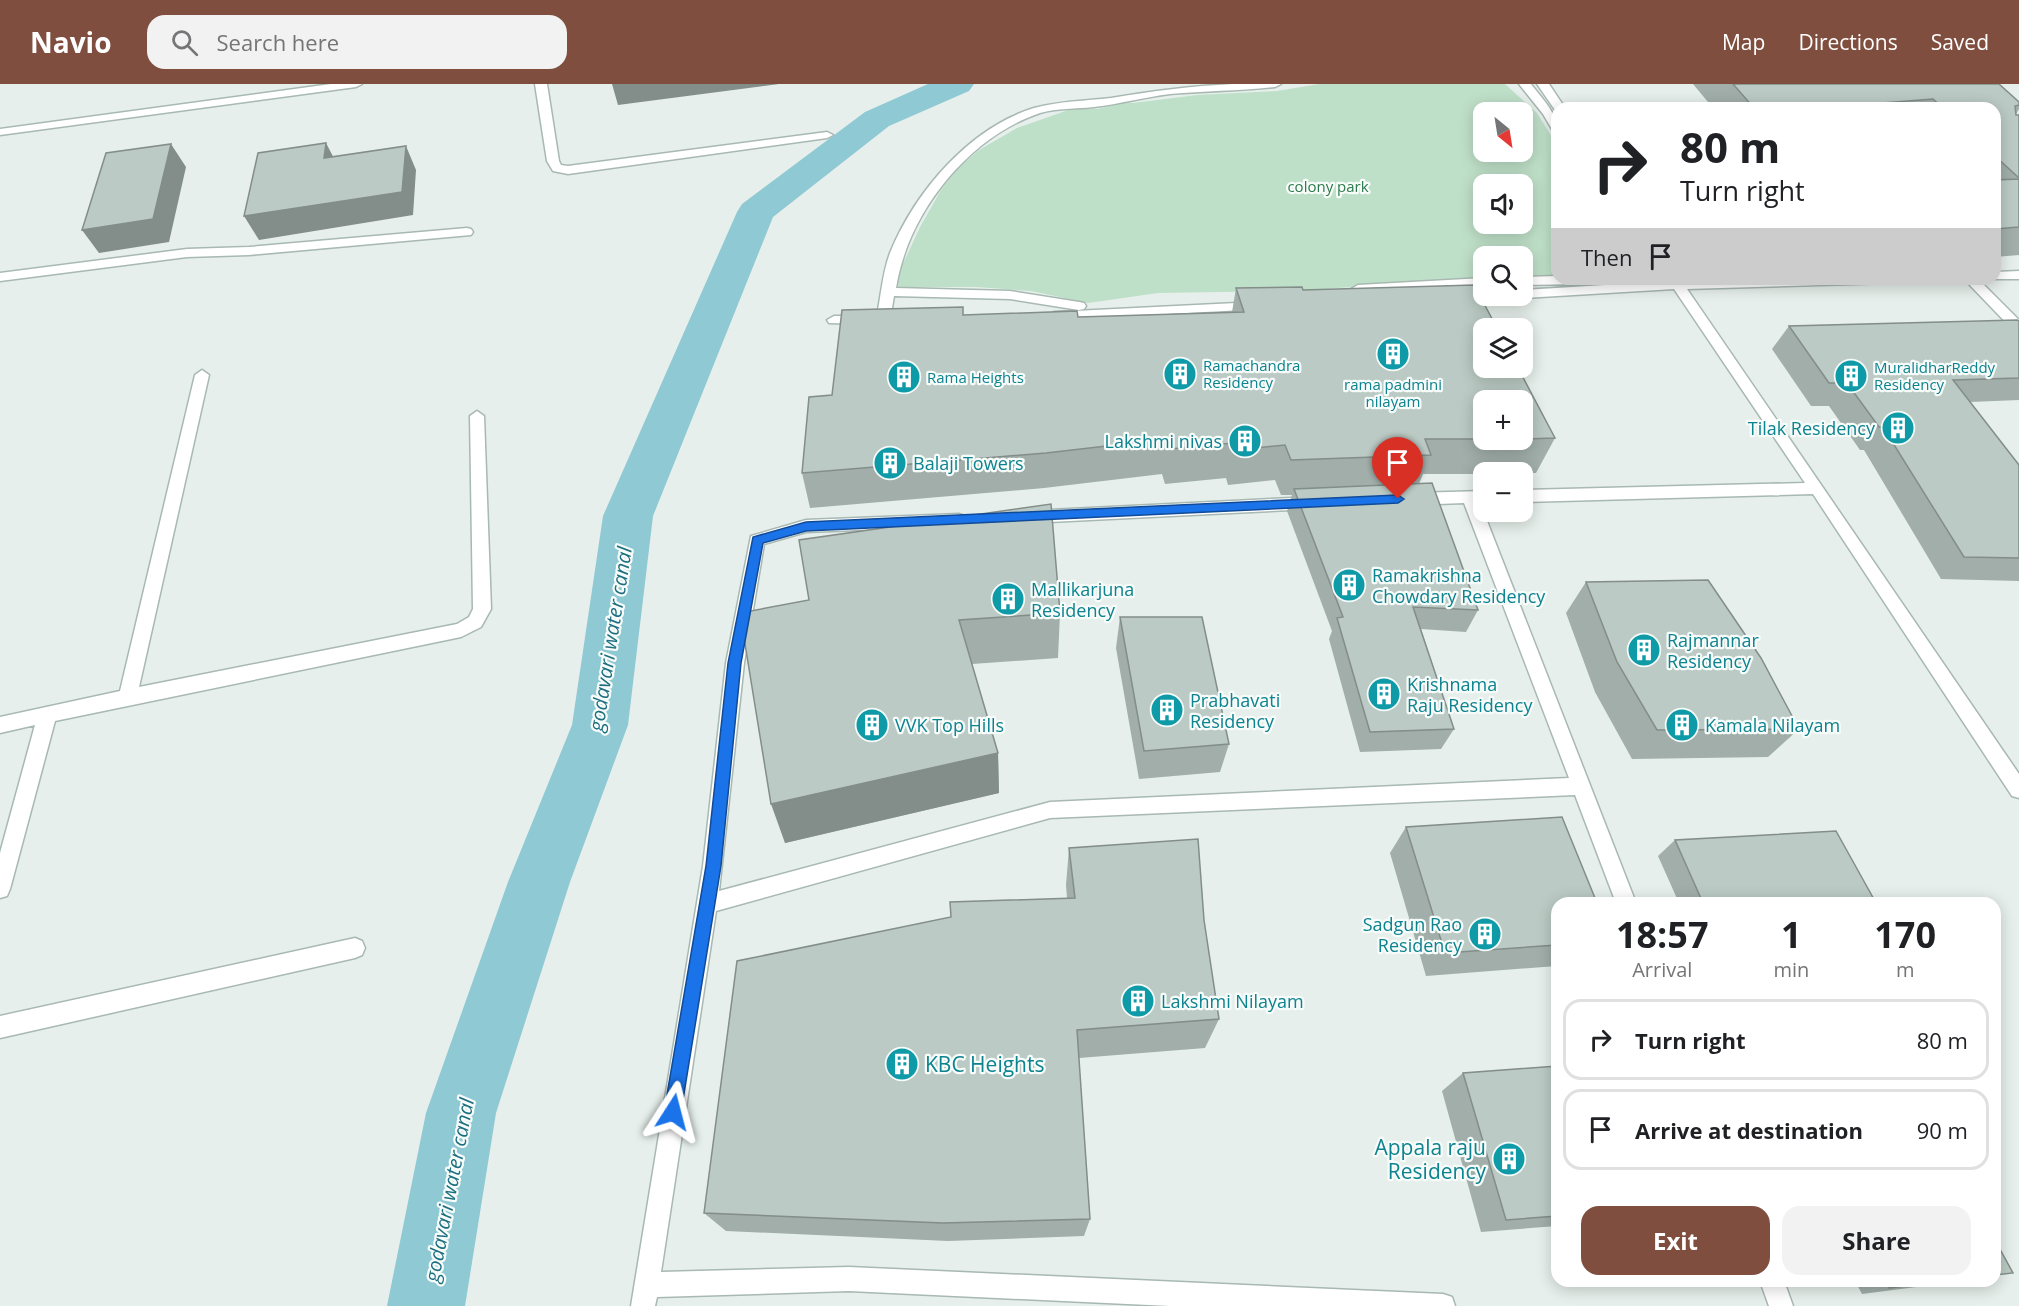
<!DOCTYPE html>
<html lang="en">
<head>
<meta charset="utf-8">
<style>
	:root { --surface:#fff; --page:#f2f2f2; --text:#202124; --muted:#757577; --line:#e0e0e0; --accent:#7f4e3f }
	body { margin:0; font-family:"Open Sans",sans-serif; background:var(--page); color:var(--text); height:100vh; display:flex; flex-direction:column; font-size:22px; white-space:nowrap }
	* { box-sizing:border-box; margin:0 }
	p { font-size:20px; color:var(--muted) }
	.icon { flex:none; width:33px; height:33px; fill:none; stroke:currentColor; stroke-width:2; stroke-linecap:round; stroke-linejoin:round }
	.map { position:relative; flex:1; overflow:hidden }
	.details { position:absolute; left:1551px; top:813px; width:450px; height:390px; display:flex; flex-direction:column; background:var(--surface); border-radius:18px; box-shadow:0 3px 15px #0003 }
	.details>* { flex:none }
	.top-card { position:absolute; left:1551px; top:18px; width:450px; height:183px; border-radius:18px; box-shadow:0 3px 15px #0003; background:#fff; color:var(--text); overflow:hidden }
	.needle { width:39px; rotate:150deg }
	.fabs { position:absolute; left:1473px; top:18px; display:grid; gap:12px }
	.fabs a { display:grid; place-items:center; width:60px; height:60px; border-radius:12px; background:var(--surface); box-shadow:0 3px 15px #0003; font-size:30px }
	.pin { position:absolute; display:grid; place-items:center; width:51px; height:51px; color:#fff; margin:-62px -26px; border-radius:50% 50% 50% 0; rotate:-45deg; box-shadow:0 0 6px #0007 }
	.pin .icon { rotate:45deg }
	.me { position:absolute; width:66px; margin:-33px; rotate:9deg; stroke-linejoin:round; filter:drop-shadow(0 0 4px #0008) }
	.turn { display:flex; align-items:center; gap:21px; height:126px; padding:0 30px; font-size:27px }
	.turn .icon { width:78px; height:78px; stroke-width:2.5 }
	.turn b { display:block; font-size:42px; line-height:51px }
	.then { display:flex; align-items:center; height:57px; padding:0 30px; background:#0003; gap:12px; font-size:22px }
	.eta { display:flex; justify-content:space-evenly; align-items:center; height:102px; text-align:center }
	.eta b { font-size:36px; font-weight:700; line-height:42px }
	.button { display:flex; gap:12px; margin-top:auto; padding:12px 30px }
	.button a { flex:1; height:69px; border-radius:18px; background:var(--accent); color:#fff; font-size:24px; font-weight:700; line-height:69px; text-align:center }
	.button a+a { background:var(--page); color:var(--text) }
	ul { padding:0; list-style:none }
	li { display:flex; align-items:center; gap:18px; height:81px; margin:0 12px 9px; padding:0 18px; border:3px solid var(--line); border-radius:18px }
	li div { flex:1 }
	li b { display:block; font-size:22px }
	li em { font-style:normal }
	header { display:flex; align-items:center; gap:36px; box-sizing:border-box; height:84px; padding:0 30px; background:var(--accent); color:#fff }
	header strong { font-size:28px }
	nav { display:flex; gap:33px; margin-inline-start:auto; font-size:21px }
	.search { width:420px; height:54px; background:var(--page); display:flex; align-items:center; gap:15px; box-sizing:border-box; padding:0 21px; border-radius:18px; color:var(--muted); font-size:22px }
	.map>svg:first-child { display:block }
</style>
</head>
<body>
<header>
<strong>Navio</strong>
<div class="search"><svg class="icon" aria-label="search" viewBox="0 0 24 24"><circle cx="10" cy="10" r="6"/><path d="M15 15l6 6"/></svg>Search here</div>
<nav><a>Map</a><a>Directions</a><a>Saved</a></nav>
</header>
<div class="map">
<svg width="2019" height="1222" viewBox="0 0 2019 1222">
	<rect width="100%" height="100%" fill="#e6efeb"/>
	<path fill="#bfe0c8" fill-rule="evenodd" d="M 1319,0 L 1505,0 L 1537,29 L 1557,61 L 1557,191 L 1523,192 L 1522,172 L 1484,172 L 1483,193 L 1298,207 L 1158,209 L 1088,219 L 1031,207 L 976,203 L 898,203 L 901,184 L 920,143 L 941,106 L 960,82 L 979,66 L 1017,44 L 1074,24 L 1098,25 L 1123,18 L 1133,19 L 1197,11 L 1277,7 ZM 1484,28 L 1522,28 L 1522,68 L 1484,68 ZM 1484,100 L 1522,100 L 1522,140 L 1484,140 Z"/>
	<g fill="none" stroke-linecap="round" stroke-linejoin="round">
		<path fill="#8ec9d4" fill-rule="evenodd" d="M 928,0 L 974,0 L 969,7 L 889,42 L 773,133 L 653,432 L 628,641 L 570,798 L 496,1029 L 465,1222 L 387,1222 L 426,1029 L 508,798 L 572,641 L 603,432 L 737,128 L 742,120 L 865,28 Z"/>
		<g stroke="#a8b8b2" stroke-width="3">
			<path id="street" d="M 331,0 L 362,0 L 356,3 L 0,51 L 0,45 Z
				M 535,0 L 547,0 L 559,77 L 561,81 L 568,82 L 827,48 L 833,51 L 827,54 L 568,90 L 553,87 L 547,77 Z
				M 1233,0 L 1281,0 L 1275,3 C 1240,7 1205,7 1170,10 C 1145,13 1120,20 1094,23 C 1076,25 1057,24 1040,29 C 967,54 908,129 896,204 L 1010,207 L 1079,218 L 1084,219 L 1086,222 L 1084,225 L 1079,226 L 1010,215 L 894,212 L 890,236 L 883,240 L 878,239 L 876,236 C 881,214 882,190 890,169 C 915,108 969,44 1034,24 C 1059,17 1085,17 1111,14 C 1152,7 1191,2 1233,0 Z
				M 1519,0 L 1531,0 C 1543,16 1557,28 1557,48 L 1553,47 L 1543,30 Z
				M 1537,0 L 1549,0 L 1565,24 L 1557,24 L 1557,27 L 1555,26 Z
				M 467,144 L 471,145 L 473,148 L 471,151 L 249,171 L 187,173 L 0,197 L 0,189 L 187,165 L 249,163 Z
				M 2019,187 L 2019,195 L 1991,195 L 1995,195 L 1995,188 Z
				M 1557,192 L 1557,195 L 1588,196 L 1581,200 L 1522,201 L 1522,193 Z
				M 1484,194 L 1484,202 L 1358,209 L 1351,205 L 1358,201 Z
				M 1667,195 L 1682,197 L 1895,195 L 1888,199 L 1687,205 L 2019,690 L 2019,714 L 2012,712 L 1813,410 L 1522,418 L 1522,406 L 1805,399 L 1674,205 L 1522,214 L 1516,212 L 1522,212 L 1522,206 L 1669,197 Z
				M 1964,195 L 1978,195 L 2019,236 L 2019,248 L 2014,247 Z
				M 1257,218 L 1262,219 L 1264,222 L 1262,225 L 1054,236 L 1047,232 L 1054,228 Z
				M 834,232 L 864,232 L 871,236 L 864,240 L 829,239 L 827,236 Z
				M 202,286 L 209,291 L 139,603 L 457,540 L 469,533 L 473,525 L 470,332 L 477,327 L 484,332 L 491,525 L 481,543 L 461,553 L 55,637 L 10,805 L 7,812 L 0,814 L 0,769 L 35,641 L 0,649 L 0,633 L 120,607 L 195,291 Z
				M 1484,407 L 1484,419 L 1480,419 L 1636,819 L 1616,819 L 1575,711 L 1050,734 L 716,827 L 661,1188 L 849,1183 L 1443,1210 L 1452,1213 L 1455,1222 L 1170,1222 L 849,1207 L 657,1213 L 655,1222 L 631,1222 L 703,782 L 726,579 L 751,452 L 806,436 L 959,430 L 965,432 L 967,436 L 965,440 L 959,442 L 806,448 L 764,460 L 744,579 L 719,807 L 1050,718 L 1569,694 L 1464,419 L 1413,421 L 1407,419 L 1405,415 L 1407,411 L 1413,409 Z
				M 1313,413 L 1319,415 L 1321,419 L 1319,423 L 1313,425 L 1029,439 L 1023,437 L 1021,433 L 1023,429 L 1029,427 Z
				M 355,854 L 362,857 L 365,864 L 362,871 L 355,874 L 0,954 L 0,932 Z
				M 1760,1197 L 1784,1197 L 1793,1222 L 1769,1222 Z"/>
		</g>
		<use href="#street" fill="#fff" fill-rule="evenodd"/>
	</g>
	<path fill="#a1aea9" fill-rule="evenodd" d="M 1693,0 L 1999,0 L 2019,18 L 2019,25 L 2016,30 L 2016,31 L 2019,31 L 2019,171 L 1995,173 L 1995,24 L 1713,24 Z
		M 1474,201 L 1497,244 L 1484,244 L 1484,284 L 1518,284 L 1555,354 L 1536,389 L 1484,388 L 1484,390 L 1423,390 L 1419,400 L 1432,399 L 1478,526 L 1466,548 L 1421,545 L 1454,645 L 1441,665 L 1360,668 L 1329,555 L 1332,547 L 1287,427 L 1292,411 L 1281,411 L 1275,396 L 1228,401 L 1226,394 L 1165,400 L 1162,390 L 1044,404 L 810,424 L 802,389 L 809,313 L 832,311 L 842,226 L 963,223 L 963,231 L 1077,227 L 1078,233 L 1232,228 L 1236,204 L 1302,203 L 1303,206 ZM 1484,316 L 1522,316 L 1522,356 L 1484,356 Z
		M 2019,237 L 2019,316 L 1970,318 L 2019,381 L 2019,497 L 1941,495 L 1864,366 L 1860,366 L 1829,322 L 1811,322 L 1772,265 L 1789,242 Z
		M 1586,498 L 1799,645 L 1768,673 L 1632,675 L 1595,608 L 1566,529 Z
		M 740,529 L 1060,529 L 1058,574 L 972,580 L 998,669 L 999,709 L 785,759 Z
		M 1120,533 L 1229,660 L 1220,688 L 1139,695 L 1116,564 Z
		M 1406,743 L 1557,819 L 1557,882 L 1426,892 L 1390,769 Z
		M 1675,756 L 1876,819 L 1679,819 L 1658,772 Z
		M 1069,764 L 1204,836 L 1219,935 L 1205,964 L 1079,974 L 1090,1135 L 1084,1152 L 948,1157 L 726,1147 L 704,1129 L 1067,814 L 1066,801 Z
		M 1557,982 L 1557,1142 L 1481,1148 L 1442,1007 L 1463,989 Z
		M 1855,1197 L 1963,1197 L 1862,1210 Z"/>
	<path fill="#838d89" d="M 612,0 L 779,0 L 618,21 Z
		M 326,59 L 338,82 L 324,74 Z
		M 171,60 L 186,83 L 169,158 L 99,169 L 82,146 Z
		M 406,62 L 416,86 L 413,131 L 259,156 L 244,132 Z
		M 998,669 L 999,709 L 785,759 L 771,720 Z"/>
	<path fill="#bbcac4" stroke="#838d89" stroke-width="1.5" d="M 1733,0 L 1999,0 L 2019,18 L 2019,21 L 2015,22 L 2016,31 L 2019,31 L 2019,94 L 1995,72 L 1995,24 L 1943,24 L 1933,15 L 1830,23 L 1831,24 L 1754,24 Z
		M 326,59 L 324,74 L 406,62 L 402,108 L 244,132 L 258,69 Z
		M 171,60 L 153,135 L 82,146 L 106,69 Z
		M 2019,95 L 2019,143 L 1995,145 L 1995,96 Z
		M 1474,201 L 1497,244 L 1484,244 L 1484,284 L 1518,284 L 1555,354 L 1522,355 L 1522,316 L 1484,316 L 1484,355 L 1425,355 L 1431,371 L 1291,376 L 1285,361 L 1236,366 L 1233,359 L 1170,365 L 1167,355 L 1046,369 L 802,389 L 809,313 L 832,311 L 842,226 L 963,223 L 963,231 L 1077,227 L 1078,233 L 1244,228 L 1236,204 L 1302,203 L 1303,206 Z
		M 2017,236 L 2019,237 L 2019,294 L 1953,296 L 2019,381 L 2019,474 L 1964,473 L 1883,343 L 1879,343 L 1847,299 L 1829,299 L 1789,242 Z
		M 1432,399 L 1478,526 L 1413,523 L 1454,645 L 1370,648 L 1337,534 L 1343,533 L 1294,405 Z
		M 1051,420 L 1060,529 L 959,536 L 998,669 L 771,720 L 740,529 L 809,516 L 799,456 Z
		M 1708,496 L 1761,574 L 1799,645 L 1657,646 L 1617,578 L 1586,498 Z
		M 1120,533 L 1202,533 L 1229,660 L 1144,667 Z
		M 1562,733 L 1597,819 L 1557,819 L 1557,861 L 1445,869 L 1406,743 Z
		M 1836,747 L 1876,819 L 1703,819 L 1675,756 Z
		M 1198,755 L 1204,836 L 1219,935 L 1077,946 L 1090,1135 L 943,1139 L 704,1129 L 737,877 L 951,833 L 950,818 L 1075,814 L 1069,764 Z
		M 1557,982 L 1557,1132 L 1506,1136 L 1463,989 Z
		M 1995,1156 L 2013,1189 L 1995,1191 Z
		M 1886,1197 L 1946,1197 L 1889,1204 Z"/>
	<path fill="#1a73e8" stroke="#114b97" stroke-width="1.5" d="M 1398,411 L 1404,415 L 1398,419 L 806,447 L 763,459 L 741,579 L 721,782 L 681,1028 L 679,1034 L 673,1037 L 666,1034 L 664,1028 L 706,782 L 728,579 L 753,453 L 806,438 Z"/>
	<defs>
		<g id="building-disc" transform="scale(1.725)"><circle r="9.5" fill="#0f9aa8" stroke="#f7fbf9"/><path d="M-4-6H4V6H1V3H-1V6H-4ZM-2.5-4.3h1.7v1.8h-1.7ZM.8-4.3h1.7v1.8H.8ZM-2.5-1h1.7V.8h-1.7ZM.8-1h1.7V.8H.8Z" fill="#fff"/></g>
	</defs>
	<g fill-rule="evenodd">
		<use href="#building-disc" x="1393" y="270"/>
		<use href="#building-disc" x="1180" y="290"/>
		<use href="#building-disc" x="1851" y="292"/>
		<use href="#building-disc" x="904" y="293"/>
		<use href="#building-disc" x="1898" y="344"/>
		<use href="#building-disc" x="1245" y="357"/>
		<use href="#building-disc" x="890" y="379"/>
		<use href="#building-disc" x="1349" y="501"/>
		<use href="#building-disc" x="1008" y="515"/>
		<use href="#building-disc" x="1644" y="566"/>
		<use href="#building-disc" x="1384" y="610"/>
		<use href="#building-disc" x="1167" y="626"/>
		<use href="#building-disc" x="872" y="641"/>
		<use href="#building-disc" x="1682" y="641"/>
		<use href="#building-disc" x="1485" y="850"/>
		<use href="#building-disc" x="1138" y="917"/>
		<use href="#building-disc" x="902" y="980"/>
		<use href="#building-disc" x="1509" y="1075"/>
	</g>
	<g text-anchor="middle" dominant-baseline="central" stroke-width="4.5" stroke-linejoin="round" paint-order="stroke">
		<g font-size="15" fill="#2d7a4b" stroke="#f7fbf9">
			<text x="1328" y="102">colony park</text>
		</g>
		<g font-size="15" fill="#0d838f" stroke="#f7fbf9" text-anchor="start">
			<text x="1203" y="281">Ramachandra<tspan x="1203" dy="17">Residency</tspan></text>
			<text x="1874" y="283">MuralidharReddy<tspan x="1874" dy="17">Residency</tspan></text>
			<text x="927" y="293">Rama Heights</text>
			<text x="1393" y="300" text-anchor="middle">rama padmini<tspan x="1393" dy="17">nilayam</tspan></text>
		</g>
		<g font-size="18" fill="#0d838f" stroke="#f7fbf9" text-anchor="start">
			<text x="1875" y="344" text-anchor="end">Tilak Residency</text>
			<text x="1222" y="357" text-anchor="end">Lakshmi nivas</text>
			<text x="913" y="379">Balaji Towers</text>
			<text x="1372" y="491">Ramakrishna<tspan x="1372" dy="21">Chowdary Residency</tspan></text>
			<text x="1031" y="505">Mallikarjuna<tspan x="1031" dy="21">Residency</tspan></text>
			<text x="1667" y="556">Rajmannar<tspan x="1667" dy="21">Residency</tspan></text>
			<text x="1407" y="600">Krishnama<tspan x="1407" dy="21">Raju Residency</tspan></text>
			<text x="1190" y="616">Prabhavati<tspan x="1190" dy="21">Residency</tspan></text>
			<text x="895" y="641">VVK Top Hills</text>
			<text x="1705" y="641">Kamala Nilayam</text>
			<text x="1462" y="840" text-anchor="end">Sadgun Rao<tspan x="1462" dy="21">Residency</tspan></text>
			<text x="1161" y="917">Lakshmi Nilayam</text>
		</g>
		<g font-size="20" font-style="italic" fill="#1c6f80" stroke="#f7fbf9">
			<text transform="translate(610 555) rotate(-81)">godavari water canal</text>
			<text transform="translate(449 1106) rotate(-79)">godavari water canal</text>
		</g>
		<g font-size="21" fill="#0d838f" stroke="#f7fbf9" text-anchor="start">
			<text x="925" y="980">KBC Heights</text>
			<text x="1486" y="1063" text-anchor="end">Appala raju<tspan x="1486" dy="24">Residency</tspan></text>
		</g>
	</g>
</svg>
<div class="fabs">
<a><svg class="needle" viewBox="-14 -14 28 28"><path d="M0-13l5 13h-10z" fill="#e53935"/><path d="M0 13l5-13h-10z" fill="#757577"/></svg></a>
<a><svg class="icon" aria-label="sound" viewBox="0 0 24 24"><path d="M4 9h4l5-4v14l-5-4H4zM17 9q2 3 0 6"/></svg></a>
<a><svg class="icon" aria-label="search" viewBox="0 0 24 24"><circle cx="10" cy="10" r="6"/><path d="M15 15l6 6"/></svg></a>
<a><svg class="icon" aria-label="layers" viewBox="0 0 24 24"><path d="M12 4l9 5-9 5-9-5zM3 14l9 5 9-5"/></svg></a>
<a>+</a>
<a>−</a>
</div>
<div class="pin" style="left:1398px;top:415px;background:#d93025"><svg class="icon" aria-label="arrive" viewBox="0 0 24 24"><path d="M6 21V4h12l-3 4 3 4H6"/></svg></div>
<svg class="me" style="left:673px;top:1028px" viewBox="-20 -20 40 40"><path d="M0-17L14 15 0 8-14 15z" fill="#1a73e8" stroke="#fff" stroke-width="4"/></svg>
<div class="top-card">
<div class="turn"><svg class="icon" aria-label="right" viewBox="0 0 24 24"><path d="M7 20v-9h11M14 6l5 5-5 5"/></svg><div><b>80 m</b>Turn right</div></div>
<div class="then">Then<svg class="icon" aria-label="arrive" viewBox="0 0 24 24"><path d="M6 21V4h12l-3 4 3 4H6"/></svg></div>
</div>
<section class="details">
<div class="eta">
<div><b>18:57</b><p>Arrival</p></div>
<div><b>1</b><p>min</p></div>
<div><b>170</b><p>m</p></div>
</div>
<ul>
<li><svg class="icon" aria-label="right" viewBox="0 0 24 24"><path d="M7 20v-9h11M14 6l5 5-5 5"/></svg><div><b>Turn right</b></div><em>80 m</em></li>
<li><svg class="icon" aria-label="arrive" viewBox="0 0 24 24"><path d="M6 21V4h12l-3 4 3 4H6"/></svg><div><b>Arrive at destination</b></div><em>90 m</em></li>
</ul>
<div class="button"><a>Exit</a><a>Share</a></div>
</section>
</div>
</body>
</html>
